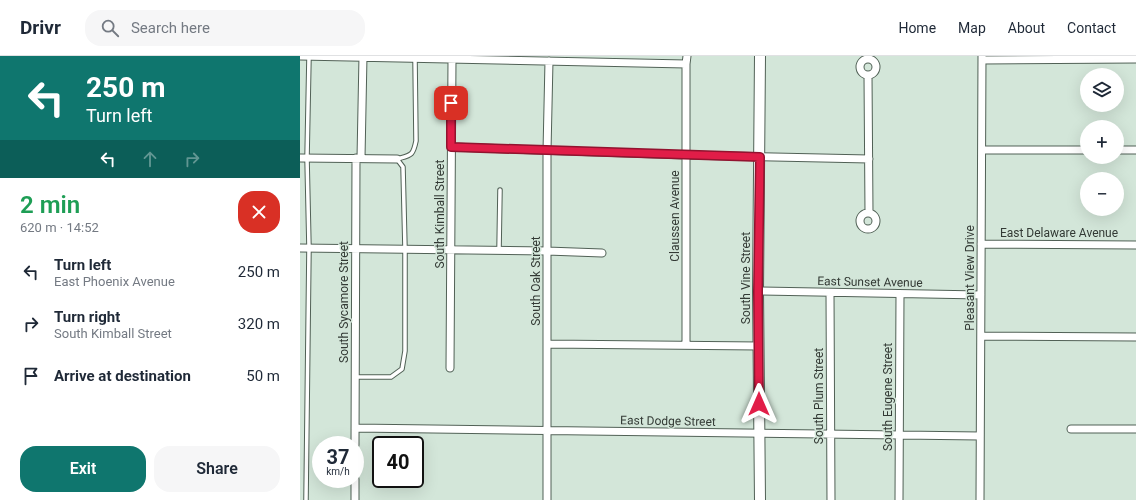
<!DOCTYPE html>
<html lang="en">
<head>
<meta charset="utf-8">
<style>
	:root { --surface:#fff; --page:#f6f6f7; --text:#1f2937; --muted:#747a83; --line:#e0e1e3; --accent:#0f766e }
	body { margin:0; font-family:Roboto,sans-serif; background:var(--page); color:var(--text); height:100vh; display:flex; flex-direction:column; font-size:15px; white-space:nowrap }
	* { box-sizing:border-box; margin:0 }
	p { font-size:13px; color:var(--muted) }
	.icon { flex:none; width:22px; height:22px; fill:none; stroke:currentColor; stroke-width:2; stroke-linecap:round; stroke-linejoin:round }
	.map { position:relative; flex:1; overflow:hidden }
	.details { display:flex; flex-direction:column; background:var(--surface); width:300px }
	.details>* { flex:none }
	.top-card { background:#0f766e; color:#fff; overflow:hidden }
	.buttons { position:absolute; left:780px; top:12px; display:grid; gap:8px }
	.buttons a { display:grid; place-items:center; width:44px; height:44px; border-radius:50%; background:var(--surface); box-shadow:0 4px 16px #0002; font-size:20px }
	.speed { position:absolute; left:12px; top:380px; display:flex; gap:8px; font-size:20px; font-weight:700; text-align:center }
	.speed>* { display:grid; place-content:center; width:52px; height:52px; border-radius:50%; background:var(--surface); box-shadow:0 4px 16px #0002; line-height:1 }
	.speed small { font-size:10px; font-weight:400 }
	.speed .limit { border:2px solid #111; border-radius:6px; background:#fff; color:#111 }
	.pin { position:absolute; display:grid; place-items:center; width:34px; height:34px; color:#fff; margin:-17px; border-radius:8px; box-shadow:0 2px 6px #0006 }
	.me { position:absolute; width:44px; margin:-22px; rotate:0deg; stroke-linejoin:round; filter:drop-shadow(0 0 3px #0008) }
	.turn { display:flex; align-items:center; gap:14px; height:84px; padding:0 20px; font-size:18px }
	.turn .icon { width:52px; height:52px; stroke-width:2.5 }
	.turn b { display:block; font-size:28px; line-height:34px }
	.lanes { display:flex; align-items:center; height:38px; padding:0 20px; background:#0003; justify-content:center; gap:20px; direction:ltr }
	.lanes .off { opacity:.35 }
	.round { display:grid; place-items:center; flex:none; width:42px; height:42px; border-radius:16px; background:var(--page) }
	.head { display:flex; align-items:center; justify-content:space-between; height:68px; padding:0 20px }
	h1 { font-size:24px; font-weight:600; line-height:30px; color:#1e9e55 }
	.primary-button { display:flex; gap:8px; margin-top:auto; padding:8px 20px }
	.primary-button a { flex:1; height:46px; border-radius:16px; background:var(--accent); color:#fff; font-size:16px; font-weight:600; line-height:46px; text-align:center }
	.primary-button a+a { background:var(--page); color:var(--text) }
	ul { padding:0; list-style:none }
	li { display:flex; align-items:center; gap:12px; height:52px; padding:0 20px }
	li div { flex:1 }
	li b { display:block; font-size:15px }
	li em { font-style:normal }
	header { display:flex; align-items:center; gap:24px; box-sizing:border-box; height:56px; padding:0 20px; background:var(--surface); border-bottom:1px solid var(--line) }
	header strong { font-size:19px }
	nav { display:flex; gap:22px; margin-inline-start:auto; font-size:14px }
	.search { width:280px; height:36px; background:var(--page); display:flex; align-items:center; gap:10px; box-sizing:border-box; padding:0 14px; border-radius:16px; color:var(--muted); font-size:15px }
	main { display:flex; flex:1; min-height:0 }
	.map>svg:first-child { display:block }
</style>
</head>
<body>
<header>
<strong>Drivr</strong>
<div class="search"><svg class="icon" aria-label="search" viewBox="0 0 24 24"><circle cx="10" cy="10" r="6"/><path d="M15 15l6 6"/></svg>Search here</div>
<nav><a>Home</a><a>Map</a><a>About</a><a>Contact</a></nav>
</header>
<main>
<section class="details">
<div class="top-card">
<div class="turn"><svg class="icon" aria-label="left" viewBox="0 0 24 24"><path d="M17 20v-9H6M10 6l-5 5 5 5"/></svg><div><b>250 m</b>Turn left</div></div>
<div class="lanes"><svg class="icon" aria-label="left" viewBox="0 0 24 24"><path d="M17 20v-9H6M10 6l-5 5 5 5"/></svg><svg class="icon off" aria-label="ahead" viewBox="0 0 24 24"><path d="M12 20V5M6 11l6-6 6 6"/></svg><svg class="icon off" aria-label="right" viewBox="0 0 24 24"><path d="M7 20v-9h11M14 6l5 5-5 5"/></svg></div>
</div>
<div class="head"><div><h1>2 min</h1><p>620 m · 14:52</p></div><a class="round" style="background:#d93025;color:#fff"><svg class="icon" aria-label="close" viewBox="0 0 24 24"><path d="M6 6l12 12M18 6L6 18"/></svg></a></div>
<ul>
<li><svg class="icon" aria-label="left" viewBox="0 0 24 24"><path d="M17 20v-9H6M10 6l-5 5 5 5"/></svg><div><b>Turn left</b><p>East Phoenix Avenue</p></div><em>250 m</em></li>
<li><svg class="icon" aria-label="right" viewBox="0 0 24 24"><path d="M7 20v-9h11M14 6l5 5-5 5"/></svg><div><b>Turn right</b><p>South Kimball Street</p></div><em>320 m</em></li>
<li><svg class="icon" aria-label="arrive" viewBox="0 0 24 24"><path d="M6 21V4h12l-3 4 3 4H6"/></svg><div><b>Arrive at destination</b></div><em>50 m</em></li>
</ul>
<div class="primary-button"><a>Exit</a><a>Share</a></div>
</section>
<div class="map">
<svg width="836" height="444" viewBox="0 0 836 444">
	<rect width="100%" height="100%" fill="#d3e6d9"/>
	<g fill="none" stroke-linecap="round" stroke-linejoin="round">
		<g stroke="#516156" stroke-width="5.5">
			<path id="lane" d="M 199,194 L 200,134
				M 55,321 L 91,321 L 102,313 L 105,295 L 105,193 L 103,111 L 97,103 C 111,99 113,100 116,85 L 115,3
				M 6,444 L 9,192 L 7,102 L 9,1"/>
		</g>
		<g stroke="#516156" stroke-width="9">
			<path id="street" d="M 0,0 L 386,8
				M560 11a8 8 0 1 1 16 0a8 8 0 1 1-16 0Z
				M 682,4 L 836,3
				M 568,19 L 569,157
				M 151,91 L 386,99 L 569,103
				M 682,94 L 787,94
				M 817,94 L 836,94
				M 0,102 L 97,103
				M 61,102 L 63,0
				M560 165a8 8 0 1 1 16 0a8 8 0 1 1-16 0Z
				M 681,188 L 836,189
				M 0,192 L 247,195 L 302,197
				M 458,235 L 681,239
				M 530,237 L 531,444
				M 681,280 L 836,281
				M 247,288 L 459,290
				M 386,289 L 386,8 L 387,0
				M 150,312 L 152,3
				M 55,372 L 680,380
				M 771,373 L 836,373
				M 55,389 L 56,102
				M 55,444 L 55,423
				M 247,444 L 247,95 L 249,5
				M 599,444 L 600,238
				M 680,444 L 682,0"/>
		</g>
		<g stroke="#516156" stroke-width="12">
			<path id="secondary" d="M 460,444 L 458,235 L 460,0"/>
		</g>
		<use href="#lane" stroke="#fff" stroke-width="3.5"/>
		<use href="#street" stroke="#fff" stroke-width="7"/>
		<use href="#secondary" stroke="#fff" stroke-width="10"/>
	</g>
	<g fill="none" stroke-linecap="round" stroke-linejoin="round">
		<g stroke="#92132f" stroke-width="10">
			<path id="route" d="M 151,47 L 151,91 L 460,101 L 458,236 L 459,348"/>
		</g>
		<use href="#route" stroke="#e11d48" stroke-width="7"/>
	</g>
	<g text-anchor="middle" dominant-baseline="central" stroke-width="3" stroke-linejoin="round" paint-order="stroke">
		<g font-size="12" fill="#333a35" stroke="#d3e6d9">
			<text transform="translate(140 158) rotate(-90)">South Kimball Street</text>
			<text transform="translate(375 160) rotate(-90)">Claussen Avenue</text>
			<text x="759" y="177">East Delaware Avenue</text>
			<text transform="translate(446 222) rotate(-90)">South Vine Street</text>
			<text transform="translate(670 222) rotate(-90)">Pleasant View Drive</text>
			<text transform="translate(236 225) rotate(-90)">South Oak Street</text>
			<text transform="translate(570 226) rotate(1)">East Sunset Avenue</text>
			<text transform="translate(44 246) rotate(-90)">South Sycamore Street</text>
			<text transform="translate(519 340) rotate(-90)">South Plum Street</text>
			<text transform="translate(588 341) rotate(-90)">South Eugene Street</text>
			<text transform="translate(368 365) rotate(1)">East Dodge Street</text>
		</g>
	</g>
</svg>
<div class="buttons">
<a><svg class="icon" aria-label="layers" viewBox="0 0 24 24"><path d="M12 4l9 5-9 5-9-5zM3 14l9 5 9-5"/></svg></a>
<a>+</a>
<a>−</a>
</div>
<div class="speed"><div>37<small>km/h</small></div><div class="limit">40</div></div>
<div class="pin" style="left:151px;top:47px;background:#d93025"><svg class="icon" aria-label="arrive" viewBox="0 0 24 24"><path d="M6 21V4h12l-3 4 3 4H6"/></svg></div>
<svg class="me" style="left:459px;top:348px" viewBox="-20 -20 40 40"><path d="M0-17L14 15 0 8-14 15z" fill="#e11d48" stroke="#fff" stroke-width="4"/></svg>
</div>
</main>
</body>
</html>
